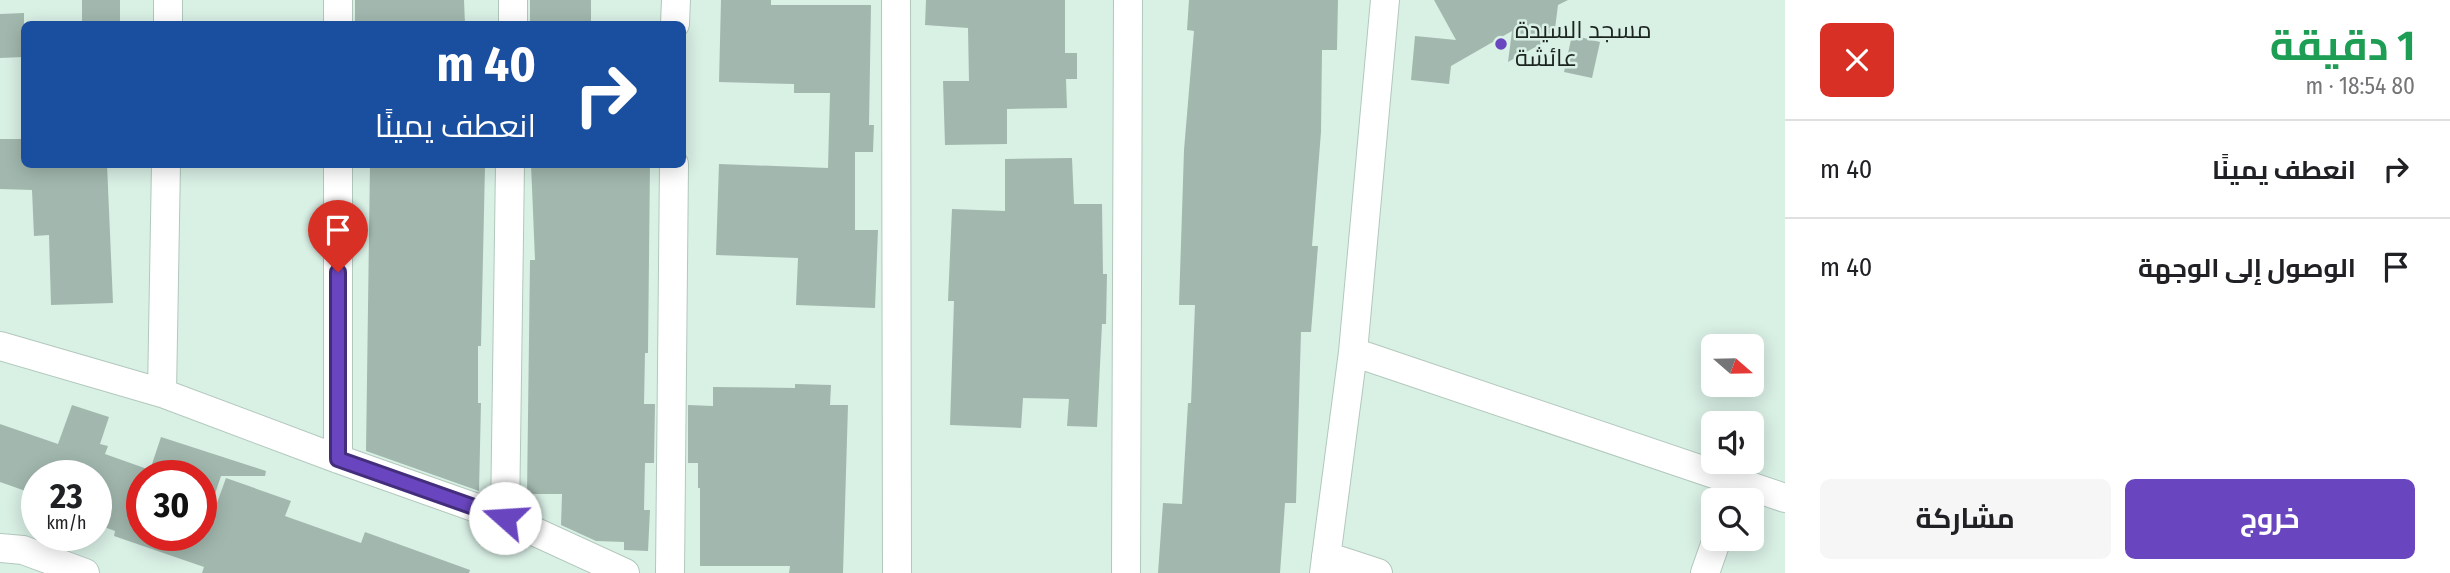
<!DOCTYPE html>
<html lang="ar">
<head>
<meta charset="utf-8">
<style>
	:root { --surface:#fff; --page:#f6f6f6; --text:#202124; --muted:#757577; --line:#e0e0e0; --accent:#6946bf }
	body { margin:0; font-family:"Fira Sans Condensed",Cairo,sans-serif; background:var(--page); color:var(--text); direction:rtl; height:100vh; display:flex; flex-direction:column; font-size:26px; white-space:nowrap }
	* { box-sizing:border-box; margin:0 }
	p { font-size:23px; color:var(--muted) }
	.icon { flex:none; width:38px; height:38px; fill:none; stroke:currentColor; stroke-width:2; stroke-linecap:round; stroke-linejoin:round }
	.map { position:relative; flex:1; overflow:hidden; direction:ltr }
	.sheet { display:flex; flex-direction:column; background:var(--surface); width:665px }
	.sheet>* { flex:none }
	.hud { position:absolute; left:21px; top:21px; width:665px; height:147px; border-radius:10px; box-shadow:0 4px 18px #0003; direction:rtl; background:#1a4fa0; color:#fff; overflow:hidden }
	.needle { width:46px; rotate:110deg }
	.controls { position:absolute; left:1701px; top:334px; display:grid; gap:14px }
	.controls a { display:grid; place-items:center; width:63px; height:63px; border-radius:10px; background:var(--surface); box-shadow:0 4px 18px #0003; font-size:35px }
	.speed { position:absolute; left:21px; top:460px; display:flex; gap:14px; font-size:35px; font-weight:700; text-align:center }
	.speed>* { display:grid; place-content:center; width:91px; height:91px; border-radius:50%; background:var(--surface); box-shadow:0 4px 18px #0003; line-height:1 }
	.speed small { font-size:18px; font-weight:400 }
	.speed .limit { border:10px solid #d22; background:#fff; color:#111 }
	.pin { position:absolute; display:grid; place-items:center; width:60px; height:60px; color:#fff; margin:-72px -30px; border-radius:50% 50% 50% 0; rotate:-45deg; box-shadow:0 0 7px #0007 }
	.pin .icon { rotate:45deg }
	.me { position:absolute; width:77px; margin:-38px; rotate:289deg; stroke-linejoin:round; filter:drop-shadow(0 0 5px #0008) }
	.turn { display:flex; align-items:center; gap:24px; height:147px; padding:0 35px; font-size:32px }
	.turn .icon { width:91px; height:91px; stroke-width:2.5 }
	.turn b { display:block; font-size:49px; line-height:60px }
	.round { display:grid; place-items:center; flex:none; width:74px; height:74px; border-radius:10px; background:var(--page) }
	.head { display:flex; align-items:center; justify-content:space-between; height:119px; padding:0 35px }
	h1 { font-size:42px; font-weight:700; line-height:52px; color:#1e9e55 }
	.action { display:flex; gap:14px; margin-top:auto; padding:14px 35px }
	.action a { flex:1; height:80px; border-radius:10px; background:var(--accent); color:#fff; font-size:28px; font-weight:700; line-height:80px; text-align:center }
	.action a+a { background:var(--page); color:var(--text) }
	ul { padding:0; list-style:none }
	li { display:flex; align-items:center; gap:21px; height:98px; padding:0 35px; border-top:2px solid var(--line) }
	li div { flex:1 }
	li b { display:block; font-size:26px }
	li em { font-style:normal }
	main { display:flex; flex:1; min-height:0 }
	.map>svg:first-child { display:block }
</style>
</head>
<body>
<main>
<section class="sheet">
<div class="head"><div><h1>1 دقيقة</h1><p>80 m · 18:54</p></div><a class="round" style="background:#d93025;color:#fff"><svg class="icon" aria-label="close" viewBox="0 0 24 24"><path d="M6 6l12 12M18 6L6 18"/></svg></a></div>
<ul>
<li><svg class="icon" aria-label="right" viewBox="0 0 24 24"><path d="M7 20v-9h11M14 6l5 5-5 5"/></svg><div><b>انعطف يمينًا</b></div><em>40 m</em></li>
<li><svg class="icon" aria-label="arrive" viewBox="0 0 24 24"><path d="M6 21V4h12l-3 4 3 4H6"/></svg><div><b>الوصول إلى الوجهة</b></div><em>40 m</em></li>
</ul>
<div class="action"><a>خروج</a><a>مشاركة</a></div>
</section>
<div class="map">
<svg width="1785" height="573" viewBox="0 0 1785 573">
	<rect width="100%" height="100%" fill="#d9f0e5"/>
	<path fill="#a2b8ae" d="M 82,0 L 120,0 L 120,24 L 82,24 Z
		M 355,0 L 464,0 L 465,24 L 355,24 Z
		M 530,0 L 591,0 L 591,23 L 530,22 Z
		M 721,0 L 771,0 L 771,5 L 871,5 L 869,125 L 874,125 L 873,152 L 855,152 L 855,230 L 878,230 L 875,308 L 796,305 L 798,258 L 716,255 L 719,164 L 828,168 L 829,130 L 830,93 L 794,93 L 794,84 L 719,82 Z
		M 926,0 L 1065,0 L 1065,53 L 1077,53 L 1077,79 L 1066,79 L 1067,108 L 1007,109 L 1007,144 L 945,145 L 943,81 L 969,81 L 968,28 L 925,25 Z
		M 1189,0 L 1338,0 L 1337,50 L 1322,50 L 1321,132 L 1312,246 L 1318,246 L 1311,332 L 1301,332 L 1296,503 L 1285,503 L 1280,573 L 1158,573 L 1163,503 L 1182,504 L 1188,403 L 1191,403 L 1195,305 L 1179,305 L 1184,150 L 1194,31 L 1187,30 Z
		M 1434,0 L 1568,0 L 1558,5 L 1554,37 L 1508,62 L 1512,31 L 1451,66 L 1449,84 L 1411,80 L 1415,36 L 1456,40 Z
		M 24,13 L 24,57 L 0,58 L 0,14 Z
		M 1572,35 L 1600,42 L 1592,78 L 1564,72 Z
		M 0,139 L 24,139 L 24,164 L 107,164 L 113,303 L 51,305 L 49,235 L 34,236 L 32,190 L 0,189 Z
		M 1072,158 L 1074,204 L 1102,204 L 1103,274 L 1107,274 L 1106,324 L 1102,324 L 1097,427 L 1067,426 L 1069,399 L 1023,398 L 1021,428 L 950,425 L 954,301 L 948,301 L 952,209 L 1005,211 L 1005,159 Z
		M 370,164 L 485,166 L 481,346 L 478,346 L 478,403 L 481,403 L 479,491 L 366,451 Z
		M 531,164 L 650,164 L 648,353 L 645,353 L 644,404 L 655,404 L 654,463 L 645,463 L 644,510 L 650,510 L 648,551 L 624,550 L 624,542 L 596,541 L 561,525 L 562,494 L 527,494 L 530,260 L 535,260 Z
		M 795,384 L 831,385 L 830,405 L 848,405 L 843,573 L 789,573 L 790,566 L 700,566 L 700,488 L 698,488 L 698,463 L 688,463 L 688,405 L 713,406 L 713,387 L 795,388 Z
		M 72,405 L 109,417 L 100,444 L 108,446 L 105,454 L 150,470 L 161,437 L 266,471 L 265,476 L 221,476 L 206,521 L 201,520 L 201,476 L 142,476 L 142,536 L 205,536 L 226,478 L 291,501 L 285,516 L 361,543 L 365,532 L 470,570 L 469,573 L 202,573 L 204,567 L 114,536 L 115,531 L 96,524 L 96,476 L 37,476 L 37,495 L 0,482 L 0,424 L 58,444 Z"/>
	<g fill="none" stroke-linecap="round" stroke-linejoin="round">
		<g stroke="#b2c8bd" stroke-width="30">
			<path id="minor" d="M 896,0 L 897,573
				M 168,24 L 168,0
				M 338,24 L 338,0
				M 513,24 L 513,0
				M 675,24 L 676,0
				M 0,346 L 162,393 L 338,459 L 505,518 L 625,573
				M 1353,352 L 1785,498
				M 162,393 L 166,164
				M 338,459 L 338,164
				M 505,518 L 510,164
				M 0,548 L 23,550 L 85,573
				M 1326,556 L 1378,573
				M 670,573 L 674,164
				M 1126,573 L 1128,0
				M 1324,573 L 1353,352 L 1385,0
				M 1705,573 L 1717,539"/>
		</g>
		<use href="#minor" stroke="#fff" stroke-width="28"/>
	</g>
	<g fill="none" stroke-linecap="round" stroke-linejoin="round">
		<g stroke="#442e7c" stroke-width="18">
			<path id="route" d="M 338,272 L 338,459 L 505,518"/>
		</g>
		<use href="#route" stroke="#6946bf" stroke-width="12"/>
	</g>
	<circle fill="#6946bf" stroke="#d9f0e5" stroke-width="2.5" cx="1501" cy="44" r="7"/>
	<g text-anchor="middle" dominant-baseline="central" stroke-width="5" stroke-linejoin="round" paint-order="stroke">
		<g font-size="24" fill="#1c2420" stroke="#d9f0e5" text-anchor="start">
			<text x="1515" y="30">مسجد السيدة<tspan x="1515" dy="28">عائشة</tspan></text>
		</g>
	</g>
</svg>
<div class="controls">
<a><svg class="needle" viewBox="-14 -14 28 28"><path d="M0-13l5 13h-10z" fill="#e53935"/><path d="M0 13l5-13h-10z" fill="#757577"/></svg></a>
<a><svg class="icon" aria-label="sound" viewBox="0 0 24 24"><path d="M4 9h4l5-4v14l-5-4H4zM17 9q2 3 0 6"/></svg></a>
<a><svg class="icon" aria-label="search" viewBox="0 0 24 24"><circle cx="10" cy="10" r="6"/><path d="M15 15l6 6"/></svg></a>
</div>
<div class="speed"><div>23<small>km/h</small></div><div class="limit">30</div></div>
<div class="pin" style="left:338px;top:272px;background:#d93025"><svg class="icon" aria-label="arrive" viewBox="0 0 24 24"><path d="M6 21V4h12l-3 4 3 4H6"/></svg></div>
<svg class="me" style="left:505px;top:518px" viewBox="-20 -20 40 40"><circle r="19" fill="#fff"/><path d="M0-13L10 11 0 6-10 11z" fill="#6946bf"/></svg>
<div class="hud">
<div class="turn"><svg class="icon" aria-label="right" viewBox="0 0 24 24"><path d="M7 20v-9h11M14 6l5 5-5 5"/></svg><div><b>40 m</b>انعطف يمينًا</div></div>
</div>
</div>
</main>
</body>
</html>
